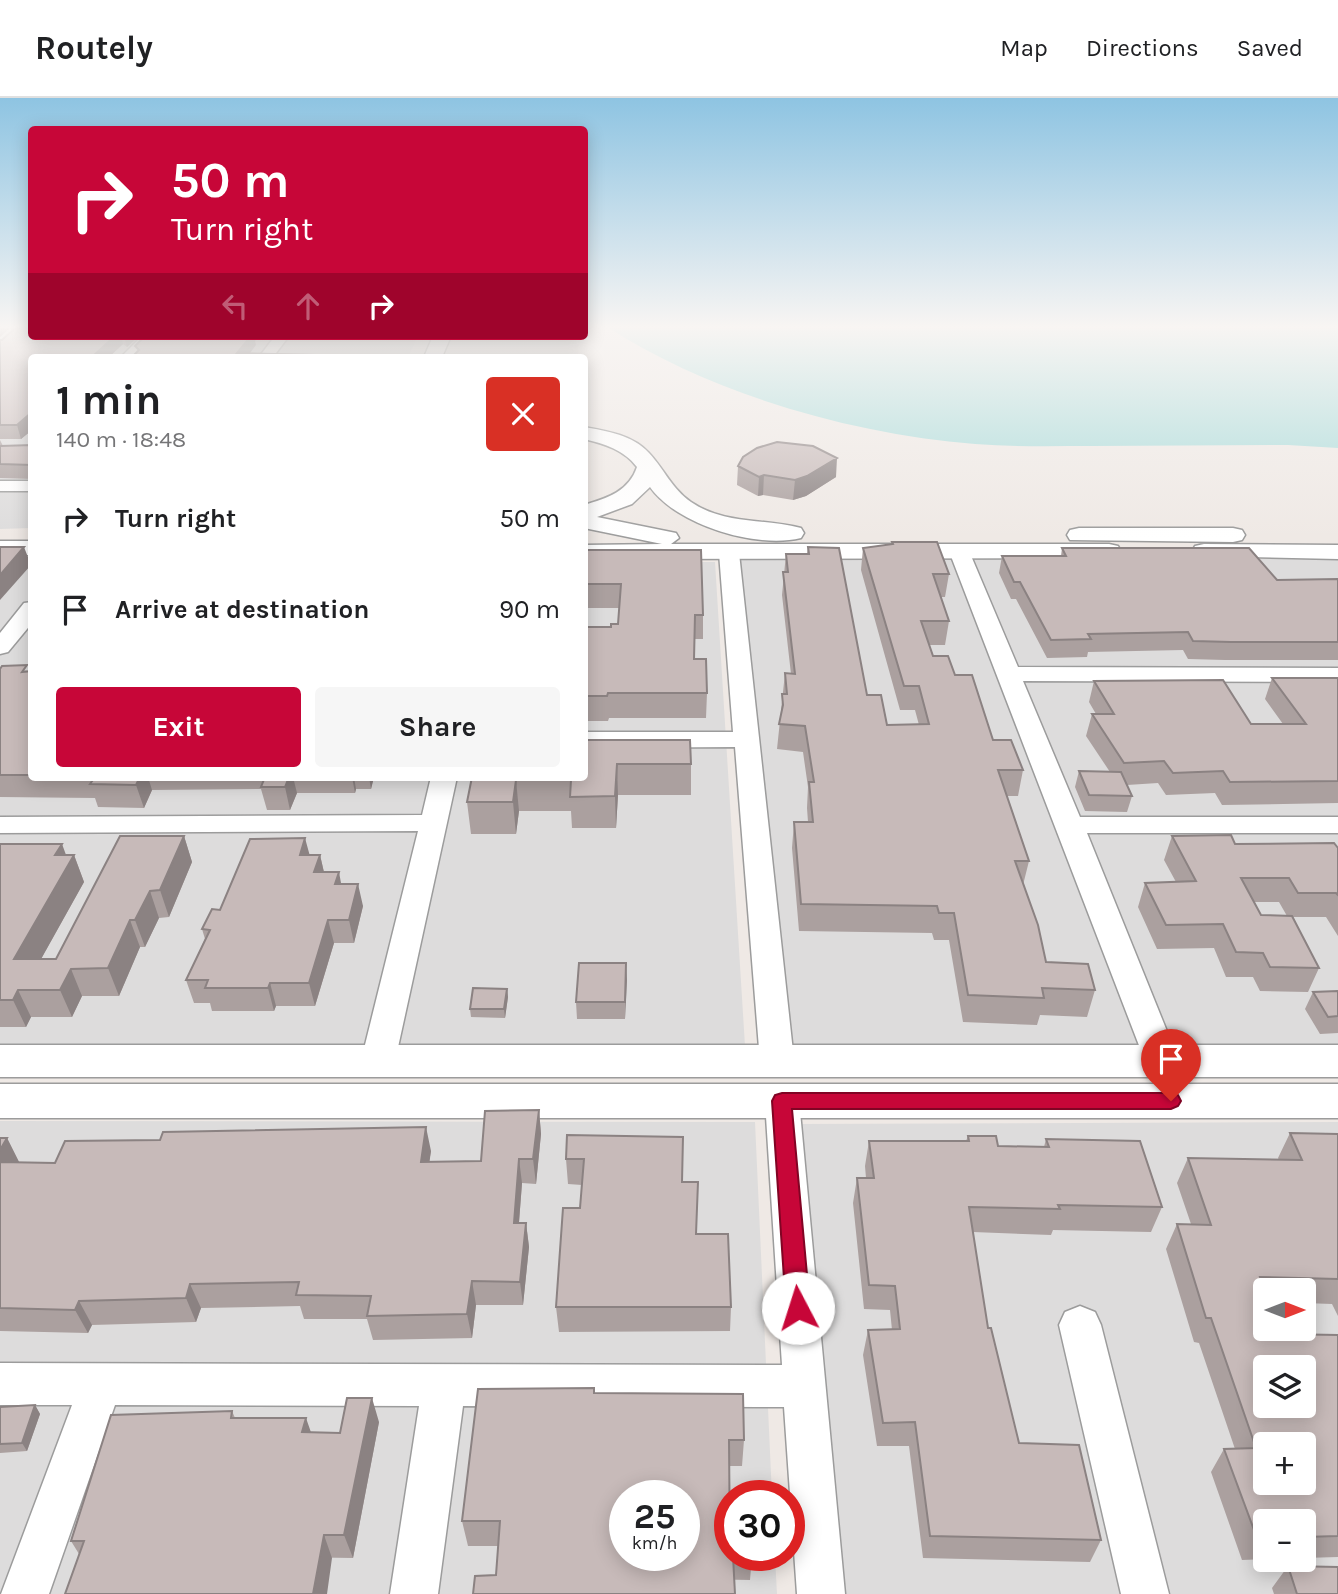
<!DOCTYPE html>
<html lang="en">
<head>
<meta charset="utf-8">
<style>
	:root { --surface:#fff; --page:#f6f6f6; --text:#202124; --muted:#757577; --line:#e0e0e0; --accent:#c70638 }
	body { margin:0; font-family:Karla,sans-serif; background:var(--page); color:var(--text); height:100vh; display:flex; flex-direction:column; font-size:26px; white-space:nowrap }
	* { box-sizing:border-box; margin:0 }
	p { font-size:23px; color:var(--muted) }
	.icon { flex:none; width:38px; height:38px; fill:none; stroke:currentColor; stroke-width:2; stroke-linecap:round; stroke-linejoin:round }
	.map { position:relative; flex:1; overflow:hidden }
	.drawer { position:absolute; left:28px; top:256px; width:560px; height:427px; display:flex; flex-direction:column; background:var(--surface); border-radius:7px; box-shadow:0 4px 18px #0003 }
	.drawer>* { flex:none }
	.hud { position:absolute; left:28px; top:28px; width:560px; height:214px; border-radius:7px; box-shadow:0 4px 18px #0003; background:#c70638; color:#fff; overflow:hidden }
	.needle { width:46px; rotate:90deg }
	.tools { position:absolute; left:1253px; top:1180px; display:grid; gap:14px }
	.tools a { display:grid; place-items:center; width:63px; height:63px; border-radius:7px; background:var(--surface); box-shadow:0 4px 18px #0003; font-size:35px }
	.speed { position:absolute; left:609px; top:1382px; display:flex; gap:14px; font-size:35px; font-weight:700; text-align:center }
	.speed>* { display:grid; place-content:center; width:91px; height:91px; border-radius:50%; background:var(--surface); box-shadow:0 4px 18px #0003; line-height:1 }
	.speed small { font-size:18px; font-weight:400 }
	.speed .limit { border:10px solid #d22; background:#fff; color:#111 }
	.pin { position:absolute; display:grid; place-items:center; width:60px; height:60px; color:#fff; margin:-72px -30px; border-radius:50% 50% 50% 0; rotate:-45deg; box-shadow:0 0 7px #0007 }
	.pin .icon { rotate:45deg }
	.me { position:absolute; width:77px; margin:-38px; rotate:355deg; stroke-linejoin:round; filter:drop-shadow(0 0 5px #0008) }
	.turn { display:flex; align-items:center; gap:24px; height:147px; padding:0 28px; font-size:32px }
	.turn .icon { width:91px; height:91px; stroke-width:2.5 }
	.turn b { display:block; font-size:49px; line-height:60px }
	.lanes { display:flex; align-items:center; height:66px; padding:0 28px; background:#0003; justify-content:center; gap:35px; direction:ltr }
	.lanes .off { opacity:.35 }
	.round { display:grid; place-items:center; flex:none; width:74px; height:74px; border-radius:7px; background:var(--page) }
	.overview { display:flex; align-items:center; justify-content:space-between; height:119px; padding:0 28px }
	h1 { font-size:42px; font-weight:700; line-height:52px }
	.primary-button { display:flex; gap:14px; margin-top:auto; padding:14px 28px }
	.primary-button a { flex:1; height:80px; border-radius:7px; background:var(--accent); color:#fff; font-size:28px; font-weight:700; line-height:80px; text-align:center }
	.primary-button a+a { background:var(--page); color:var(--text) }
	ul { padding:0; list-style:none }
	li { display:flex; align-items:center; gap:21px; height:91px; padding:0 28px }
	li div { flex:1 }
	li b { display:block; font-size:26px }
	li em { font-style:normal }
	header { display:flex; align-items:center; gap:42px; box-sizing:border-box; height:98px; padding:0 35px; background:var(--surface); border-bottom:2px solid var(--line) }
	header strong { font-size:33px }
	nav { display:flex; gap:38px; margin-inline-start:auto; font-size:24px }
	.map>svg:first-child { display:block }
</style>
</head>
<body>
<header>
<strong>Routely</strong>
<nav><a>Map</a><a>Directions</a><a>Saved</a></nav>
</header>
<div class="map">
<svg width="1338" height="1496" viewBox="0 0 1338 1496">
	<rect width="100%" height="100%" fill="#efe9e5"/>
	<path fill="#dddcdc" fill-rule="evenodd" d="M 0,230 L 31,230 L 32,238 L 418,238 L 408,259 L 32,259 L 31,430 L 0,431 Z
		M 740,458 L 1338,461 L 1338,950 L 791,952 Z
		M 0,463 L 31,463 L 32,679 L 584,679 L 585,464 L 715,464 L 745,948 L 0,948 Z
		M 0,1023 L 755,1024 L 772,1398 L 730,1398 L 730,1458 L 775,1458 L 777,1496 L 0,1496 ZM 625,1398 L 684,1398 L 684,1458 L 625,1458 Z
		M 1338,1024 L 1338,1496 L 842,1496 L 797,1026 ZM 1265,1192 L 1304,1192 L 1304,1230 L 1265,1230 ZM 1265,1269 L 1304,1269 L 1304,1307 L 1265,1307 ZM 1265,1346 L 1304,1346 L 1304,1384 L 1265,1384 ZM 1265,1423 L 1304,1423 L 1304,1461 L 1265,1461 Z"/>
	<path fill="#a7dbda" d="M 609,230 L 1338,230 L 1338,350 L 1288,347 C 1223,347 1158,348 1092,348 C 1053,348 1014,349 975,346 C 853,336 713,297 609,230 Z"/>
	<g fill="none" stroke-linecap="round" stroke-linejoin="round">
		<g stroke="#9c9c9c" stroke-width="3">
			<path id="minor" d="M 142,238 L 157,238 L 136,259 L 121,259 Z
				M 275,238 L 289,238 L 273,259 L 259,259 Z
				M 0,383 L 32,383 L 32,393 L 0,393 Z
				M 959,447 L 966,449 L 969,453 L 1018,569 L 1338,570 L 1338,584 L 1023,583 L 1080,719 L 1338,719 L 1338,735 L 1087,735 L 1179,963 L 1174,972 L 1162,976 L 1150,972 L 1145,963 L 949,453 L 952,449 Z
				M 729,449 L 736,451 L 739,455 L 794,963 L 789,972 L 777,976 L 765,972 L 760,963 L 735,649 L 584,650 L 584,634 L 733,634 L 719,455 L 722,451 Z
				M 32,504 L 32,525 L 8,554 L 0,556 L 0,535 L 24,505 Z
				M 431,679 L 457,679 L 395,963 L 390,972 L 378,976 L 366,972 L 361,963 L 418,733 L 0,735 L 0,719 L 422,717 Z
				M 782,989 L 794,993 L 799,1003 L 845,1496 L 797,1496 L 784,1309 L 463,1308 L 438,1496 L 390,1496 L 419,1308 L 115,1307 L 49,1496 L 1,1496 L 72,1307 L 0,1307 L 0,1265 L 782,1267 L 765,1003 L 770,993 Z
				M 1080,1208 L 1095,1214 L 1101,1227 L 1169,1496 L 1121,1496 L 1059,1227 L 1065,1214 Z"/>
		</g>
		<g stroke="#9c9c9c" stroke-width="3">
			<path id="tertiary" d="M 433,238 L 451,238 L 442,259 L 424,259 Z
				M 584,329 C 607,333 633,337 649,355 C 664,371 672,391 691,404 C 725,427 763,420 801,430 L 804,435 L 801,440 C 756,451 677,427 650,389 L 632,406 L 597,419 L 676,435 L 679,440 L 671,446 L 1109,446 L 1118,448 L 1121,453 L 1118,458 L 1109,460 L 584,461 L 584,447 L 662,446 L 584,430 L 584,407 C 608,400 629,393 637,369 C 624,352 605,346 584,341 Z
				M 1079,430 L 1233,430 L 1242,432 L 1245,437 L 1242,442 L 1233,444 L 1070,442 L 1067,437 L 1070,432 Z
				M 0,443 L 32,443 L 32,457 L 0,457 Z
				M 1204,446 L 1338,447 L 1338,461 L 1195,458 L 1192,453 L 1195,448 Z
				M 0,947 L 1338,947 L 1338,979 L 0,979 Z
				M 0,986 L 1338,986 L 1338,1020 L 0,1020 Z"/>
		</g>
		<use href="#minor" fill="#fff" fill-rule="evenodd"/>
		<use href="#tertiary" fill="#fff" fill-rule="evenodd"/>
	</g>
	<path fill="#aba09f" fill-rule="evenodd" d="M 32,238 L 139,238 L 127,249 L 123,246 L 109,259 L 32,259 L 32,332 L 21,341 L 0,341 L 0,242 Z
		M 0,342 L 3,348 L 32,347 L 32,381 L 0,380 Z
		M 738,368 L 836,379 L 806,398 L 793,402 L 763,397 L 758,398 L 737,387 Z
		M 892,444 L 949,476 L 945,499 L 941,499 L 949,523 L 945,547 L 929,547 L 933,558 L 955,577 L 993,642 L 1023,672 L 1018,698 L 1007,698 L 1029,763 L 1023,787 L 1046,864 L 1095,892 L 1087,919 L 1040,917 L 1037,927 L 963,924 L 949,842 L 934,842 L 932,835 L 799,833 L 792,750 L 794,724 L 808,724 L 807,710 L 808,689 L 803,654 L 777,651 L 785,575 L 791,576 L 782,497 L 786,456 L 807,456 L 808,449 L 867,597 L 887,627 L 919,627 L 915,612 L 900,612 L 861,472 L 863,450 L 892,446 Z
		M 1062,450 L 1277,482 L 1338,481 L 1338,562 L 1225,562 L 1188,561 L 1183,552 L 1088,554 L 1087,559 L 1047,560 L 1016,501 L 1011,501 L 999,475 L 1002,458 L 1061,458 Z
		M 584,452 L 703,517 L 703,541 L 694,541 L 694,561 L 707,595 L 706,620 L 609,620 L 608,623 L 584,623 L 584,529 L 611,529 L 618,526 L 619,510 L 584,510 Z
		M 0,571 L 32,573 L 32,679 L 374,679 L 371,691 L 356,691 L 355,695 L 297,695 L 290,712 L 267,712 L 261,691 L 152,692 L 144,710 L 98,709 L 95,700 L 0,699 Z
		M 1272,580 L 1338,580 L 1338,705 L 1222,707 L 1215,695 L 1166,697 L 1158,685 L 1127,687 L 1132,698 L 1127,714 L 1085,713 L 1075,689 L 1079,673 L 1110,674 L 1086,638 L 1092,616 L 1096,616 L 1089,604 L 1094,583 L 1251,626 L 1283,626 L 1265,601 Z
		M 584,642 L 691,666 L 691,697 L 618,697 L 616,730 L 572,730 L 571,713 L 519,713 L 516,736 L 471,736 L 467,704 Z
		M 184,738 L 192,764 L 169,819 L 159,820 L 145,849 L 140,849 L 119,898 L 82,898 L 72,919 L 31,919 L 26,929 L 0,929 L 0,746 L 66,757 L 74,757 L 84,784 L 41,861 L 56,861 Z
		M 1172,738 L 1235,746 L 1338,750 L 1338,838 L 1326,819 L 1293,819 L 1319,870 L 1308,894 L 1260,893 L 1253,879 L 1226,879 L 1214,850 L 1157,851 L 1138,809 L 1145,785 L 1176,784 L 1164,762 ZM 1254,804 L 1279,804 L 1287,818 L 1261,817 Z
		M 309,757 L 320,757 L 324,774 L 341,786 L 363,808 L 354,845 L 334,845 L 315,908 L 276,908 L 274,913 L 212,913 L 210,905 L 194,905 L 186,882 L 205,841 L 202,831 L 220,812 Z
		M 626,865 L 625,921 L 577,921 L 576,904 Z
		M 507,891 L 508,899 L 505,920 L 471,919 L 470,911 Z
		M 1338,893 L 1338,935 L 1320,936 L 1305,911 L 1313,894 Z
		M 539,1012 L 541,1036 L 536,1086 L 522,1085 L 519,1125 L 526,1125 L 529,1149 L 523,1207 L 476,1207 L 472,1240 L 373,1242 L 367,1221 L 304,1221 L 300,1208 L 201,1210 L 196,1224 L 92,1227 L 88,1235 L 0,1233 L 0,1040 L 7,1040 L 19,1064 L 55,1065 L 431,1053 L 429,1064 L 481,1063 Z
		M 1290,1035 L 1338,1036 L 1338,1218 L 1332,1206 L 1304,1205 L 1304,1192 L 1265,1192 L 1265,1230 L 1281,1236 L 1338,1237 L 1338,1459 L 1304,1460 L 1304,1423 L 1265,1423 L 1265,1461 L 1268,1461 L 1242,1462 L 1211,1374 L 1224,1351 L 1235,1351 L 1199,1245 L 1194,1244 L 1166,1151 L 1177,1126 L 1191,1126 L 1177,1085 L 1188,1060 L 1279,1062 L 1278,1060 Z
		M 567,1037 L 682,1084 L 696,1136 L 731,1209 L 730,1233 L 559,1234 L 556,1209 L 580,1110 L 582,1087 L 568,1086 L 566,1061 Z
		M 968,1038 L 998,1048 L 1044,1049 L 1046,1041 L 1162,1109 L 1151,1134 L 1053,1132 L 1051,1137 L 973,1134 L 988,1230 L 1019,1345 L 1101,1442 L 1090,1464 L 923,1460 L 909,1348 L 877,1348 L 863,1257 L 868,1232 L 892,1232 L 890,1212 L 864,1211 L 853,1105 L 857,1080 L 866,1080 L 865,1068 L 869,1043 L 966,1043 Z
		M 595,1295 L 744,1342 L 742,1368 L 729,1368 L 730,1458 L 752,1458 L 750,1482 L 496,1477 L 498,1448 L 468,1448 L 462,1423 Z
		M 35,1307 L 40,1316 L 27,1353 L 0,1355 L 0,1309 Z
		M 232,1313 L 235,1320 L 311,1334 L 340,1335 L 379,1324 L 353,1460 L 79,1456 L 71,1443 Z
		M 1288,1468 L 1338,1496 L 1274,1496 L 1272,1490 Z"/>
	<path fill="#8b8282" d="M 0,230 L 10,230 L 0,239 Z
		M 115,238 L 121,238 L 123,246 L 109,259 L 92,259 Z
		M 124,238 L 139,238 L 127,249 Z
		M 250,238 L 259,238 L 255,243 L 256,247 L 247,259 L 237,255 Z
		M 32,314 L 32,332 L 21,341 L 17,327 Z
		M 837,360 L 836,379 L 806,398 L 793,402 L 795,382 Z
		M 764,377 L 763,397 L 758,398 L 759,379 Z
		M 24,449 L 31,467 L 0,502 L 0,477 Z
		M 617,666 L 618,697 L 616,730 L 615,698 Z
		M 140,679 L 148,679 L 152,692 L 144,710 L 136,687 Z
		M 289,679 L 293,679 L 297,695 L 290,712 L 285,689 Z
		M 352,679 L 354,679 L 356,691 L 355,695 Z
		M 369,679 L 374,679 L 371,691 Z
		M 516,682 L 519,713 L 516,736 L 513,704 Z
		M 184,738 L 192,764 L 169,819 L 160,792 Z
		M 305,740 L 311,762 L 300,757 Z
		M 62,746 L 69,765 L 74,757 L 84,784 L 26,888 L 14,861 L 55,757 Z
		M 320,757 L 325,779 L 314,774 Z
		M 339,774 L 343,796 L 335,786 Z
		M 358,786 L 363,808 L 354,845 L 349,822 Z
		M 150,793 L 159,820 L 145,849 L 135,822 Z
		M 130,822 L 140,849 L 119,898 L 108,870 Z
		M 328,822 L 334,845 L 315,908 L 309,885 Z
		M 626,865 L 627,882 L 625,921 L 625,904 Z
		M 71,871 L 82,898 L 72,919 L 60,892 Z
		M 270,885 L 276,908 L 274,913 L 268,890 Z
		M 507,891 L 508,899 L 505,920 L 504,911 Z
		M 18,892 L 31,919 L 26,929 L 13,902 Z
		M 539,1012 L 541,1036 L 536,1086 L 533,1061 Z
		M 426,1029 L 431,1053 L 426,1088 L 421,1064 Z
		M 7,1040 L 19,1064 L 0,1076 L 0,1052 Z
		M 519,1061 L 522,1085 L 517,1149 L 514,1125 Z
		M 526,1125 L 529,1149 L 523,1207 L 520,1184 Z
		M 472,1183 L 476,1207 L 472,1240 L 467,1216 Z
		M 190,1186 L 201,1210 L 196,1224 L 186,1200 Z
		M 79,1203 L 92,1227 L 88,1235 L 75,1212 Z
		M 372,1300 L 379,1324 L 353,1460 L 344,1437 Z
		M 35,1307 L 40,1316 L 27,1353 L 22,1345 Z
		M 306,1320 L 314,1343 L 302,1334 Z
		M 324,1437 L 332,1460 L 327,1496 L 313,1496 Z"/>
	<path fill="#c7bab9" stroke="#8b8282" stroke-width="2" fill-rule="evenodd" d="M 15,230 L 32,230 L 32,238 L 115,238 L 92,259 L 32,259 L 32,314 L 17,327 L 0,327 L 0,242 L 2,242 Z
		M 145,238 L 251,238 L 237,255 L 399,259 L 132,259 L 139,252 L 135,248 Z
		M 777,344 L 813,348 L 837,360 L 807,378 L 795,382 L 764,377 L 759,379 L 738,368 L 743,359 L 757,350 Z
		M 32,347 L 32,367 L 0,366 L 0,348 Z
		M 892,444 L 937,444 L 949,476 L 933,476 L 949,523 L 921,523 L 933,558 L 948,558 L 955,577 L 972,577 L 993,642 L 1011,642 L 1023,672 L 998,672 L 1029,763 L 1015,763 L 1038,827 L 1046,864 L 1088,866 L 1095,892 L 1042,890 L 1044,900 L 968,897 L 954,815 L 939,815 L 937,808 L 801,806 L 794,724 L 813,724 L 809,684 L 814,684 L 805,628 L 779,626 L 783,607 L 782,596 L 787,596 L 785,575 L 795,576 L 783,474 L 788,474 L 786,456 L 809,456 L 808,449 L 839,450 L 867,597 L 881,597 L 887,627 L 929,626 L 919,588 L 904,588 L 863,450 L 893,446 Z
		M 0,449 L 24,449 L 0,477 Z
		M 1062,450 L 1249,450 L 1277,482 L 1338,481 L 1338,544 L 1231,544 L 1193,543 L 1188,534 L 1088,536 L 1091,541 L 1051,542 L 1020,484 L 1014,484 L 1002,458 L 1066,458 Z
		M 584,452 L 701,452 L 703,517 L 695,517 L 694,561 L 706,561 L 707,595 L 608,595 L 607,598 L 584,598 L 584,529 L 611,529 L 611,526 L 618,526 L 621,486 L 584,486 Z
		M 27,567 L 22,574 L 32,573 L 32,677 L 0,677 L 0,571 L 2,568 Z
		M 1272,580 L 1338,580 L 1338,683 L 1230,684 L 1223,673 L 1173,675 L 1164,663 L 1124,665 L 1092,616 L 1114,616 L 1094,583 L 1223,582 L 1251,626 L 1306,626 Z
		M 584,642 L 690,642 L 691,666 L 617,666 L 615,698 L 570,699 L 571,682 L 516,682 L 513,704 L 467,704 L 472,679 L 584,679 Z
		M 1079,673 L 1121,674 L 1132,698 L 1089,697 Z
		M 95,679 L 140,679 L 136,687 L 90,686 Z
		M 265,679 L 289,679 L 285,689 L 261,689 Z
		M 1231,737 L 1235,746 L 1334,745 L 1338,750 L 1338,797 L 1336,795 L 1298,795 L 1289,780 L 1241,780 L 1261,817 L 1292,818 L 1319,870 L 1270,869 L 1263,855 L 1236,854 L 1223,826 L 1166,827 L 1145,785 L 1196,783 L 1172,738 Z
		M 120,738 L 184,738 L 160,792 L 150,793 L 135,822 L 130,822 L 108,870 L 71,871 L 60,892 L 18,892 L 13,902 L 0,902 L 0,746 L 62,746 L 55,757 L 74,757 L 14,861 L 56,861 Z
		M 305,740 L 300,757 L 320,757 L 314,774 L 339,774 L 335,786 L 358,786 L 349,822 L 328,822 L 309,885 L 270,885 L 268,890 L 205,890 L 208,882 L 186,882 L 210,832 L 202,831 L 212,811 L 220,812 L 250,741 Z
		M 579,865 L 626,865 L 625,904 L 576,904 Z
		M 473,890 L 507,891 L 504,911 L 470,911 Z
		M 1338,893 L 1338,918 L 1328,919 L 1313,894 Z
		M 539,1012 L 533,1061 L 519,1061 L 514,1125 L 526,1125 L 520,1184 L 472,1183 L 467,1216 L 367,1218 L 371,1198 L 296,1197 L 299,1184 L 190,1186 L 186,1200 L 79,1203 L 75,1212 L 0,1210 L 0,1064 L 55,1065 L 65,1043 L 160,1042 L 163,1034 L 426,1029 L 421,1064 L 481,1063 L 485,1013 Z
		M 1290,1035 L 1338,1036 L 1338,1181 L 1260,1179 L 1265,1194 L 1265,1230 L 1279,1230 L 1281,1236 L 1338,1237 L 1338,1438 L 1304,1439 L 1304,1423 L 1265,1423 L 1265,1440 L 1257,1440 L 1224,1351 L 1256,1350 L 1211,1220 L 1206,1220 L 1177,1126 L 1211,1127 L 1188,1060 L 1302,1062 ZM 1265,1269 L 1304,1269 L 1304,1307 L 1265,1307 ZM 1265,1346 L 1304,1346 L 1304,1384 L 1265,1384 Z
		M 567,1037 L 683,1039 L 682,1084 L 698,1084 L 696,1136 L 728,1136 L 731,1209 L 556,1209 L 563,1110 L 580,1110 L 584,1061 L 566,1061 Z
		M 968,1038 L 996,1038 L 998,1048 L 1049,1049 L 1046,1041 L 1140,1043 L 1162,1109 L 1058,1107 L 1060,1111 L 969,1109 L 988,1230 L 991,1230 L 1019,1345 L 1079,1347 L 1101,1442 L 930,1438 L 915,1324 L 883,1325 L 868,1232 L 900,1231 L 895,1188 L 869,1187 L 857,1080 L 874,1080 L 869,1043 L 969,1043 Z
		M 0,1040 L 7,1040 L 0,1052 Z
		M 594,1290 L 594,1295 L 743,1296 L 744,1342 L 729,1342 L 730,1458 L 733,1458 L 735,1496 L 473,1496 L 475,1478 L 496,1477 L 500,1423 L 462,1423 L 478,1291 ZM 625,1398 L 684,1398 L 684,1458 L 625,1458 Z
		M 347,1300 L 372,1300 L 344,1437 L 324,1437 L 313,1496 L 65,1496 L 84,1443 L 71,1443 L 111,1317 L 232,1313 L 231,1320 L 306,1320 L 302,1334 L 340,1335 Z
		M 35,1307 L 22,1345 L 0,1346 L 0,1309 Z
		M 1288,1468 L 1338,1469 L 1338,1496 L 1297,1496 Z"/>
	<linearGradient id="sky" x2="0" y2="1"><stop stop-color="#8ec4e2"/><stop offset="0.52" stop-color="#f8f5f3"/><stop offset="1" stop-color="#f8f5f3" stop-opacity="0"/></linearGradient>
	<rect width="1338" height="440" fill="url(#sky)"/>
	<path fill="#c70638" stroke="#810424" stroke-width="2" d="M 782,995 L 1171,995 L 1178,997 L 1181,1003 L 1178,1008 L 1171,1011 L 792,1011 L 810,1210 L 806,1217 L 798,1221 L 790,1217 L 786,1210 L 772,1003 L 775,997 Z"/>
</svg>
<div class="tools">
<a><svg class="needle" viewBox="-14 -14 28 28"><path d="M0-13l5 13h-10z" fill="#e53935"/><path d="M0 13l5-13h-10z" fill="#757577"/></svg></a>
<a><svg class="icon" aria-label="layers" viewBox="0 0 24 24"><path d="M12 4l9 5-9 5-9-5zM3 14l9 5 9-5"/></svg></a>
<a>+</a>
<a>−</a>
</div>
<div class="speed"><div>25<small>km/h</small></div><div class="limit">30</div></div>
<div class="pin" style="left:1171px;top:1003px;background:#d93025"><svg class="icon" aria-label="arrive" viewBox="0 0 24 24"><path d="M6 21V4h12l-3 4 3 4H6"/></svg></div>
<svg class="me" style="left:798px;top:1210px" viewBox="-20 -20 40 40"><circle r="19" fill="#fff"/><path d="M0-13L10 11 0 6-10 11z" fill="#c70638"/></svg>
<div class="hud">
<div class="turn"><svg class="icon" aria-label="right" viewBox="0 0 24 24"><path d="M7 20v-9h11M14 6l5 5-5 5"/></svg><div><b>50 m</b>Turn right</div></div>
<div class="lanes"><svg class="icon off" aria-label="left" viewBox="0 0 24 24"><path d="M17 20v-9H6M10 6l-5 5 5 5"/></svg><svg class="icon off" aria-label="ahead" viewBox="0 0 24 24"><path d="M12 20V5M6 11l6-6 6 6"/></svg><svg class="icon" aria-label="right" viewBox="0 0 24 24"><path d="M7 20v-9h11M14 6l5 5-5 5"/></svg></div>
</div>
<section class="drawer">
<div class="overview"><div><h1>1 min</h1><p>140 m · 18:48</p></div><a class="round" style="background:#d93025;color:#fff"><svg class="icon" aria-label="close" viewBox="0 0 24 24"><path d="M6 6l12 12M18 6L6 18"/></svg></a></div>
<ul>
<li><svg class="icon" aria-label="right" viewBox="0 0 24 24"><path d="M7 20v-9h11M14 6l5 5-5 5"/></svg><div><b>Turn right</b></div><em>50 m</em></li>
<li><svg class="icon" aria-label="arrive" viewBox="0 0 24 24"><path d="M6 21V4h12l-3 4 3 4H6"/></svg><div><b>Arrive at destination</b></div><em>90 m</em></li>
</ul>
<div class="primary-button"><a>Exit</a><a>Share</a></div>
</section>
</div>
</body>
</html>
